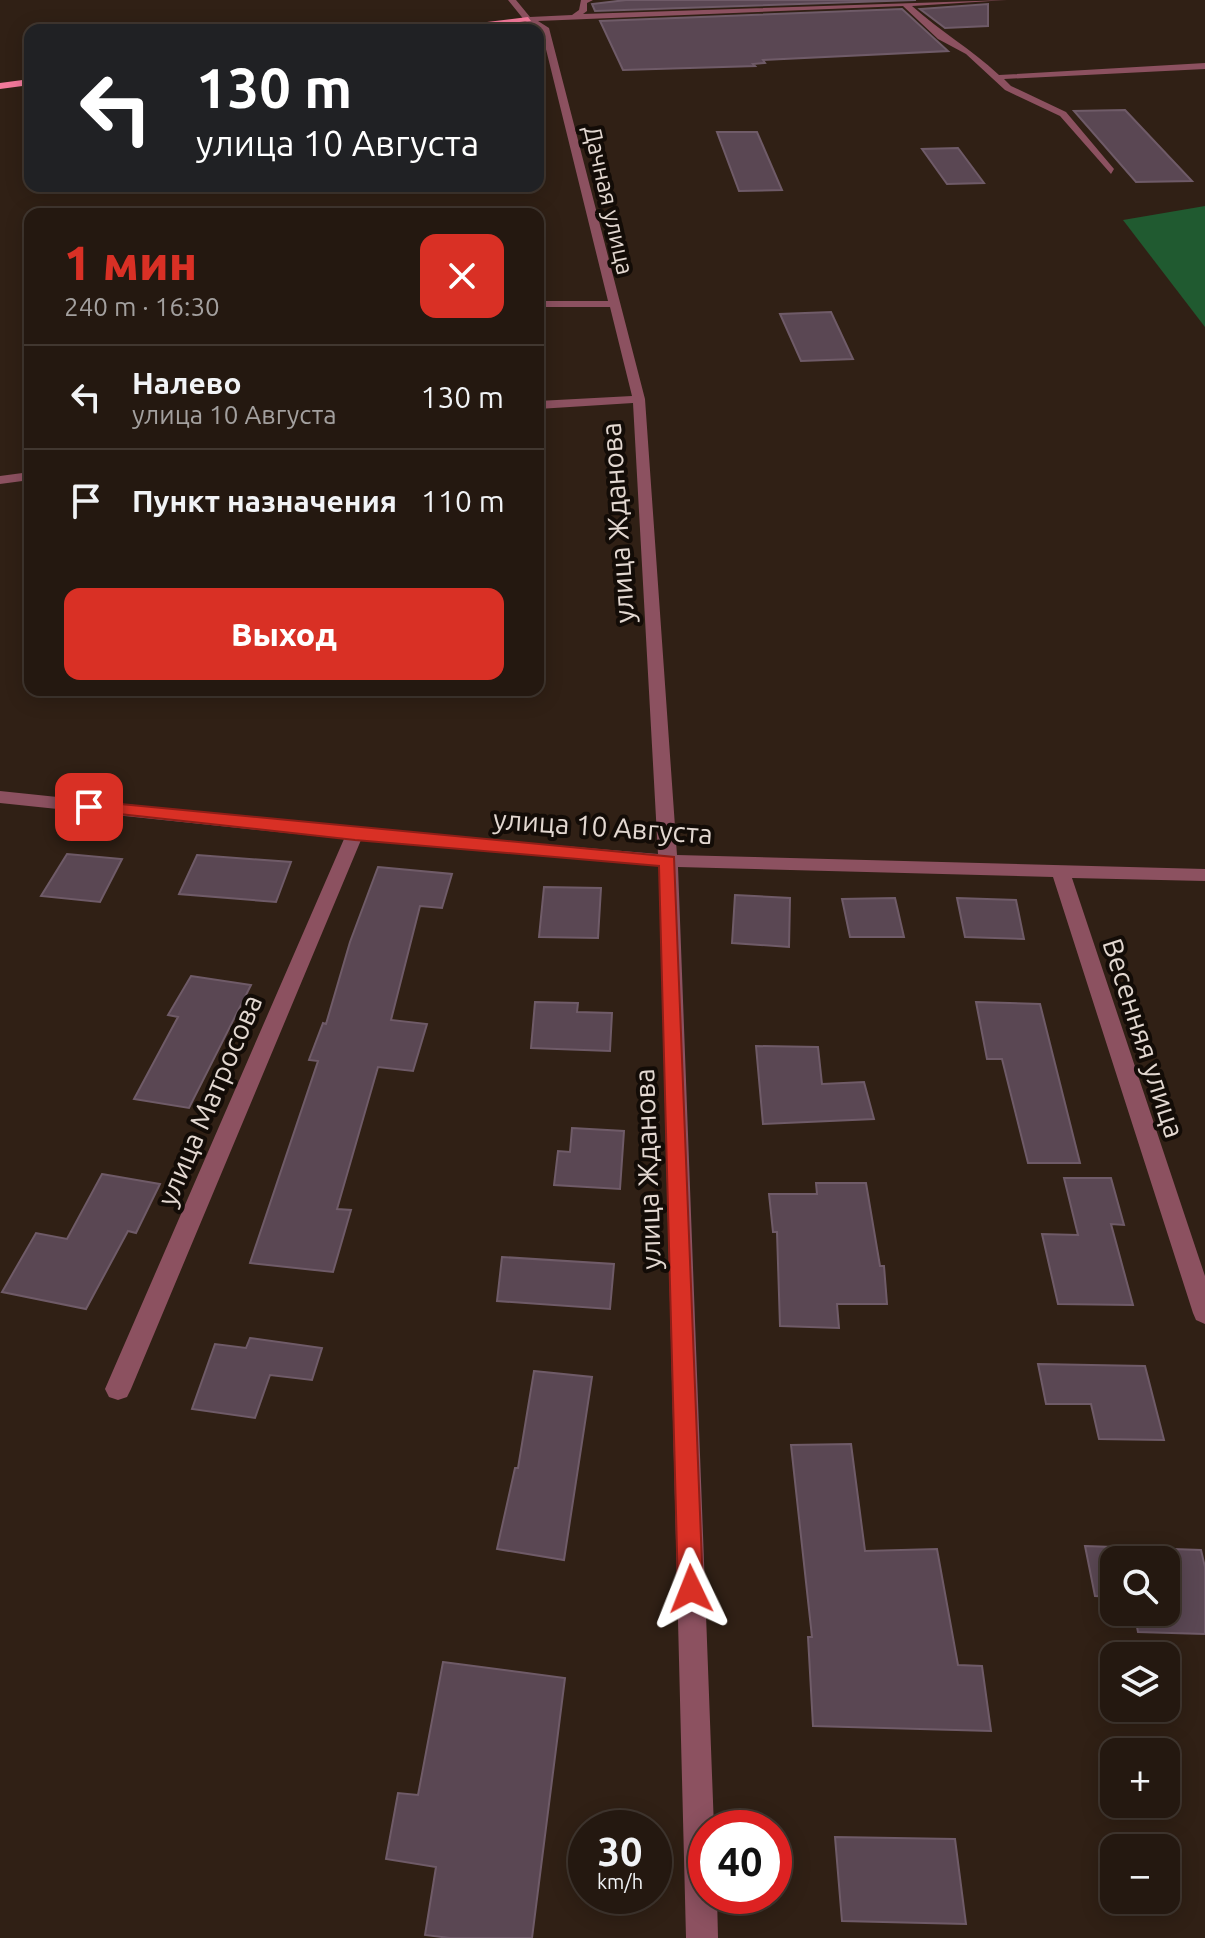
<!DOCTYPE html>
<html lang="ru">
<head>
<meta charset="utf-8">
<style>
	:root { --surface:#241810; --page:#30251e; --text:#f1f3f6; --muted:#a3a09f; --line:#413730; --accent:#d93025 }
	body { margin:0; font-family:Ubuntu,sans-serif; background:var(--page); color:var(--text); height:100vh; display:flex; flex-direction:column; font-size:30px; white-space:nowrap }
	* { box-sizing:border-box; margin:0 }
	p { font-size:26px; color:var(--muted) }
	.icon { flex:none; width:44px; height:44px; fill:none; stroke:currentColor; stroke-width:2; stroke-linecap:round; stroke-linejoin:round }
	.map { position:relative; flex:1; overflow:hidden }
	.drawer { position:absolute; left:24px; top:208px; width:520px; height:488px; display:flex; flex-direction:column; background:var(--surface); border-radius:16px; box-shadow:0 4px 20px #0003,0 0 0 2px var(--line) }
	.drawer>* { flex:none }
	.banner { position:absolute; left:24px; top:24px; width:520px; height:168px; border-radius:16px; box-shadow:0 4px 20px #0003,0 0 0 2px var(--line); background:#202124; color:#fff; overflow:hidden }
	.fabs { position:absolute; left:1100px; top:1546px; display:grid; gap:16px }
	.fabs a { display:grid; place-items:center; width:80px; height:80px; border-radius:16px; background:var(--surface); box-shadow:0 4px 20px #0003,0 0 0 2px var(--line); font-size:40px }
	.speed { position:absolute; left:568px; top:1810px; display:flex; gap:16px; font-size:40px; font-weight:700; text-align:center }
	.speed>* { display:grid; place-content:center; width:104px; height:104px; border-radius:50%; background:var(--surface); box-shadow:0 4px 20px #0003,0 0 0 2px var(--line); line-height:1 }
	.speed small { font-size:20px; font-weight:400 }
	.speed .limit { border:12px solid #d22; background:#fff; color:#111 }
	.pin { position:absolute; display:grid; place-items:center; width:68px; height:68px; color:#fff; margin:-34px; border-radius:16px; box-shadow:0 4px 12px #0006 }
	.me { position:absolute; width:88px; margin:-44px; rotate:358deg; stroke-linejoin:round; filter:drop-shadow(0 0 6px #0008) }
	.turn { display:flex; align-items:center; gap:28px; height:168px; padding:0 40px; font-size:36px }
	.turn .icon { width:104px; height:104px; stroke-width:2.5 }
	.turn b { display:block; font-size:56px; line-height:68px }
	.round { display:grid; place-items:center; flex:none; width:84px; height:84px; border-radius:16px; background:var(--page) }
	.headline { display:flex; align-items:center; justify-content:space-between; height:136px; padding:0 40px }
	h1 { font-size:48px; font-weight:800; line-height:60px; color:var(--accent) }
	.button { display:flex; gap:16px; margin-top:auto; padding:16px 40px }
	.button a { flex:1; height:92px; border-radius:16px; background:var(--accent); color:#fff; font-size:32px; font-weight:800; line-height:92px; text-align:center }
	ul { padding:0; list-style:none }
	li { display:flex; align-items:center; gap:24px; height:104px; padding:0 40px; border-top:2px solid var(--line) }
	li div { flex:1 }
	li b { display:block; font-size:30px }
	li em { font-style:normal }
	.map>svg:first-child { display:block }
</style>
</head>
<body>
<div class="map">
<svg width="1205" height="1938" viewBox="0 0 1205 1938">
	<rect width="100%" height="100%" fill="#302015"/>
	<path fill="#205a30" d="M 1205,206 L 1205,327 L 1123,220 Z"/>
	<path fill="#5a4753" stroke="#6f5b68" stroke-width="2" d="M 626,0 L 916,0 L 595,11 L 592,4 Z
		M 988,4 L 988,26 L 945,28 L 920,9 Z
		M 902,9 L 948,51 L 763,60 L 765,63 L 753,64 L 755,66 L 623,70 L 600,21 Z
		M 1125,110 L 1192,181 L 1136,182 L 1074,111 Z
		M 717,132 L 757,132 L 782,190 L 739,191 Z
		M 958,148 L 984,183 L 947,184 L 922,149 Z
		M 831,312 L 853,359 L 801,361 L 780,314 Z
		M 67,854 L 122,859 L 100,902 L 41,896 Z
		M 197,855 L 291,862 L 276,902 L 179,894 Z
		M 378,867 L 452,874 L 442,908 L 420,906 L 391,1020 L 427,1024 L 413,1071 L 378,1067 L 337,1209 L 351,1210 L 333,1272 L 250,1263 L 318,1061 L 309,1060 L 323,1023 L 326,1024 L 350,942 Z
		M 544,887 L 601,888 L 598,938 L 539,937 Z
		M 735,895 L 790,898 L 789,947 L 732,943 Z
		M 895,898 L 904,937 L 850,937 L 842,899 Z
		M 957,898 L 1016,900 L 1024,939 L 965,937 Z
		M 191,976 L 251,985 L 189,1108 L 134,1099 L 178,1017 L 168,1015 Z
		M 535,1002 L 578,1003 L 577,1012 L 612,1013 L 610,1051 L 531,1048 Z
		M 976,1002 L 1040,1004 L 1080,1163 L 1028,1163 L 1002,1059 L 987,1059 Z
		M 756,1046 L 818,1047 L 822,1084 L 864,1082 L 874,1119 L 763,1124 Z
		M 572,1128 L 624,1131 L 620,1189 L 554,1185 L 558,1151 L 570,1152 Z
		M 102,1174 L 160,1184 L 136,1233 L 128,1231 L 86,1309 L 2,1292 L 36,1233 L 67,1239 Z
		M 1064,1178 L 1111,1178 L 1124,1225 L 1111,1224 L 1133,1305 L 1058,1304 L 1042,1234 L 1078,1235 Z
		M 816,1183 L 866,1183 L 880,1266 L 884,1266 L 887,1304 L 837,1304 L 839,1328 L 780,1326 L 777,1232 L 773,1232 L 769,1194 L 817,1194 Z
		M 502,1257 L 614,1264 L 610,1309 L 497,1301 Z
		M 250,1338 L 322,1348 L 312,1380 L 270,1375 L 255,1418 L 192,1409 L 215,1344 L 246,1348 Z
		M 1038,1364 L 1145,1366 L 1164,1440 L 1099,1439 L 1091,1404 L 1046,1404 Z
		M 534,1371 L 592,1377 L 564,1560 L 497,1549 L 515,1468 L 518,1468 Z
		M 851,1444 L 865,1551 L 937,1549 L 958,1665 L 982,1666 L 991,1731 L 813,1726 L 808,1637 L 812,1637 L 791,1445 Z
		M 1085,1546 L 1201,1550 L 1205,1567 L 1205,1634 L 1138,1632 L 1134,1612 L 1166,1612 L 1166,1560 L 1114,1560 L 1114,1597 L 1095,1596 Z
		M 443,1662 L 565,1678 L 532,1938 L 450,1938 L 425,1935 L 436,1867 L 386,1859 L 398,1793 L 418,1795 Z
		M 835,1837 L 955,1839 L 966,1924 L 842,1921 Z"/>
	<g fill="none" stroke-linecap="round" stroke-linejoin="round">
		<path fill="#8c5160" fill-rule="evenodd" d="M 508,0 L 516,0 L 530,17 L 572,15 L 579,10 L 581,0 L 593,0 L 587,3 L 587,11 L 583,14 L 1007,0 L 912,6 C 940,31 971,49 999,75 L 1205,63 L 1205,69 L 1004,79 L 1011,86 L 1066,112 L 1114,169 L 1111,174 L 1060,116 L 1005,90 L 966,54 L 938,39 L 903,6 L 538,21 L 549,28 L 645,399 L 677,855 L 1205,869 L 1205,881 L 1072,878 L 1205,1276 L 1205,1324 L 1196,1320 L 1193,1313 L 1053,877 L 678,867 L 714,1828 L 706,1828 L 706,1896 L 717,1896 L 718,1938 L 686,1938 L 659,866 L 361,840 L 131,1389 L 127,1397 L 118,1400 L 109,1397 L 105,1389 L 344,839 L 0,803 L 0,791 L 355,828 L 658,854 L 633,403 L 538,409 L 538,401 L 632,396 L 610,307 L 538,307 L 538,301 L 608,301 L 541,29 L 525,21 Z
			M 30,472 L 30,480 L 0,484 L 0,476 Z"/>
		<path fill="#f4799b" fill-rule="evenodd" d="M 528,17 L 531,21 L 433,30 L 437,28 Z
			M 30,79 L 30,85 L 0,89 L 0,83 Z"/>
	</g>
	<path fill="#d93025" stroke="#8d1f18" stroke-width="2" d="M 89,801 L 674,857 L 703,1589 L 700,1598 L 691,1602 L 682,1598 L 678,1589 L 659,866 L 355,840 L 83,810 L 83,803 Z"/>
	<g text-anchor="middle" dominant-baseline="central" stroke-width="8" stroke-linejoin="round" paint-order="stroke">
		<g font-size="24" fill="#e3d8d1" stroke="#130c07">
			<text transform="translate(609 200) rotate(77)">Дачная улица</text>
		</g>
		<g font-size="28" fill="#e3d8d1" stroke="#130c07">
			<text transform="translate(617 523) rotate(-94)">улица Жданова</text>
			<text transform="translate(603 826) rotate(4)">улица 10 Августа</text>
			<text transform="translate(1144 1038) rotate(72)">Весенняя улица</text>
			<text transform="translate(209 1100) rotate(-67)">улица Матросова</text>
			<text transform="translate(647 1169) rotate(-92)">улица Жданова</text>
		</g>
	</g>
</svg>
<div class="fabs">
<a><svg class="icon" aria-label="search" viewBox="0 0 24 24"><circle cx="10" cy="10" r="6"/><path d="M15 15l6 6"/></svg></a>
<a><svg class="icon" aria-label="layers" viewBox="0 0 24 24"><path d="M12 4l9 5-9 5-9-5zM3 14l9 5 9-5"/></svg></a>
<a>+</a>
<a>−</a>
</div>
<div class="speed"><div>30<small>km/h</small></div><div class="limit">40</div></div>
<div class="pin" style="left:89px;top:807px;background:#d93025"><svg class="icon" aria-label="arrive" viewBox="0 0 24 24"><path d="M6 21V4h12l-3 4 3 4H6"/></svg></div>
<svg class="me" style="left:691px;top:1589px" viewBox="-20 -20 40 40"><path d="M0-17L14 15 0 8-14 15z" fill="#d93025" stroke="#fff" stroke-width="4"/></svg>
<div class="banner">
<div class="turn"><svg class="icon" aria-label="left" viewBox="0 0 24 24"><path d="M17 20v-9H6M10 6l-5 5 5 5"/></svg><div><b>130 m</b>улица 10 Августа</div></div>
</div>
<section class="drawer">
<div class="headline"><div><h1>1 мин</h1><p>240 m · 16:30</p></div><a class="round" style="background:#d93025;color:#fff"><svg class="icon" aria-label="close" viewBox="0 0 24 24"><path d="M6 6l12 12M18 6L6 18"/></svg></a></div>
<ul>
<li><svg class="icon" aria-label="left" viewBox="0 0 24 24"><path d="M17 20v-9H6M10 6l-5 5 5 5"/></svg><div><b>Налево</b><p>улица 10 Августа</p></div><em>130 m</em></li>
<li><svg class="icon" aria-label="arrive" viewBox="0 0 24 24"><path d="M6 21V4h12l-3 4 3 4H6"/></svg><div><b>Пункт назначения</b></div><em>110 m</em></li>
</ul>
<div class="button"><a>Выход</a></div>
</section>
</div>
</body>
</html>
